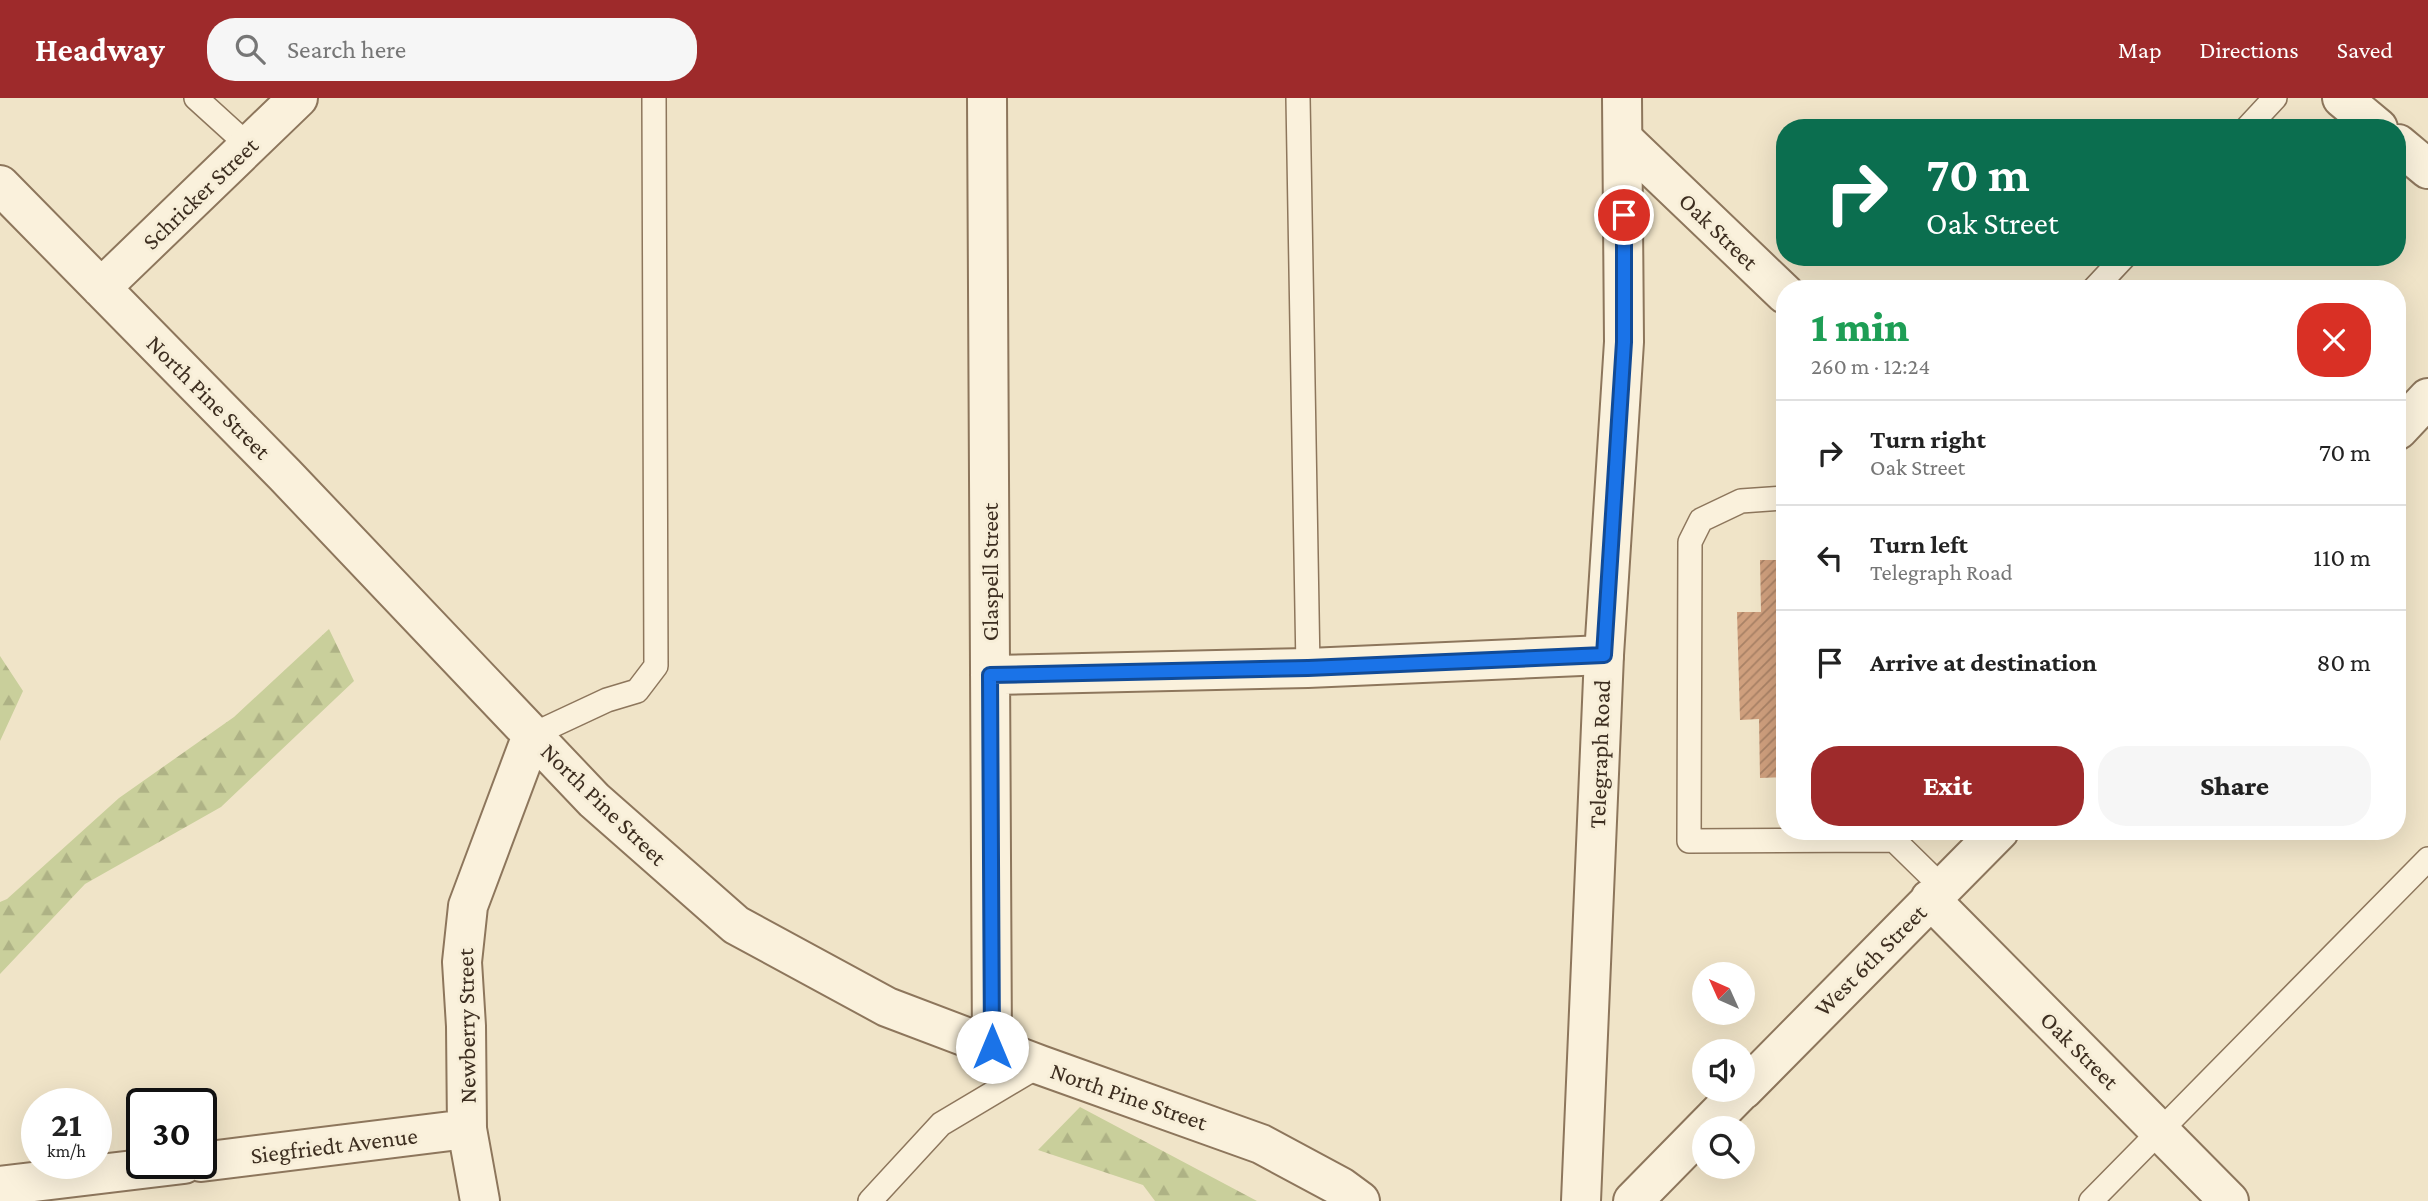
<!DOCTYPE html>
<html lang="en">
<head>
<meta charset="utf-8">
<style>
	:root { --surface:#fff; --page:#f6f6f6; --text:#222; --muted:#767676; --line:#e0e0e0; --accent:#9e2a2b }
	body { margin:0; font-family:"Crimson Pro",serif; background:var(--page); color:var(--text); height:100vh; display:flex; flex-direction:column; font-size:26px; white-space:nowrap }
	* { box-sizing:border-box; margin:0 }
	p { font-size:23px; color:var(--muted) }
	.icon { flex:none; width:38px; height:38px; fill:none; stroke:currentColor; stroke-width:2; stroke-linecap:round; stroke-linejoin:round }
	.map { position:relative; flex:1; overflow:hidden }
	.sheet { position:absolute; left:1776px; top:182px; width:630px; height:560px; display:flex; flex-direction:column; background:var(--surface); border-radius:28px; box-shadow:0 7px 28px #0002 }
	.sheet>* { flex:none }
	.guide { position:absolute; left:1776px; top:21px; width:630px; height:147px; border-radius:28px; box-shadow:0 7px 28px #0002; background:#0b6e4f; color:#fff; overflow:hidden }
	.needle { width:46px; rotate:315deg }
	.tools { position:absolute; left:1692px; top:864px; display:grid; gap:14px }
	.tools a { display:grid; place-items:center; width:63px; height:63px; border-radius:50%; background:var(--surface); box-shadow:0 7px 28px #0002; font-size:35px }
	.speed { position:absolute; left:21px; top:990px; display:flex; gap:14px; font-size:35px; font-weight:700; text-align:center }
	.speed>* { display:grid; place-content:center; width:91px; height:91px; border-radius:50%; background:var(--surface); box-shadow:0 7px 28px #0002; line-height:1 }
	.speed small { font-size:18px; font-weight:400 }
	.speed .limit { border:4px solid #111; border-radius:10px; background:#fff; color:#111 }
	.pin { position:absolute; display:grid; place-items:center; width:60px; height:60px; color:#fff; margin:-30px; border:4px solid #fff; border-radius:50%; box-shadow:0 2px 7px #0007 }
	.me { position:absolute; width:77px; margin:-38px; rotate:0deg; stroke-linejoin:round; filter:drop-shadow(0 0 5px #0008) }
	.turn { display:flex; align-items:center; gap:24px; height:147px; padding:0 35px; font-size:32px }
	.turn .icon { width:91px; height:91px; stroke-width:2.5 }
	.turn b { display:block; font-size:49px; line-height:60px }
	.round { display:grid; place-items:center; flex:none; width:74px; height:74px; border-radius:28px; background:var(--page) }
	.overview { display:flex; align-items:center; justify-content:space-between; height:119px; padding:0 35px }
	h1 { font-size:42px; font-weight:800; line-height:52px; color:#1e9e55 }
	.button { display:flex; gap:14px; margin-top:auto; padding:14px 35px }
	.button a { flex:1; height:80px; border-radius:28px; background:var(--accent); color:#fff; font-size:28px; font-weight:800; line-height:80px; text-align:center }
	.button a+a { background:var(--page); color:var(--text) }
	ul { padding:0; list-style:none }
	li { display:flex; align-items:center; gap:21px; height:105px; padding:0 35px; border-top:2px solid var(--line) }
	li div { flex:1 }
	li b { display:block; font-size:26px }
	li em { font-style:normal }
	header { display:flex; align-items:center; gap:42px; box-sizing:border-box; height:98px; padding:0 35px; background:var(--accent); color:#fff }
	header strong { font-size:33px }
	nav { display:flex; gap:38px; margin-inline-start:auto; font-size:24px }
	.search { width:490px; height:63px; background:var(--page); display:flex; align-items:center; gap:18px; box-sizing:border-box; padding:0 24px; border-radius:28px; color:var(--muted); font-size:26px }
	.map>svg:first-child { display:block }
</style>
</head>
<body>
<header>
<strong>Headway</strong>
<div class="search"><svg class="icon" aria-label="search" viewBox="0 0 24 24"><circle cx="10" cy="10" r="6"/><path d="M15 15l6 6"/></svg>Search here</div>
<nav><a>Map</a><a>Directions</a><a>Saved</a></nav>
</header>
<div class="map">
<svg width="2428" height="1103" viewBox="0 0 2428 1103">
	<defs>
		<pattern id="forest-firs" width="22" height="20" patternUnits="userSpaceOnUse" patternTransform="scale(1.75)"><rect width="22" height="20" fill="#c9cf9b"/><path d="M5 1l3.5 6h-7zM16 11l3.5 6h-7z" fill="#aeb285"/></pattern>
		<pattern id="building-hatch" width="6" height="6" patternUnits="userSpaceOnUse" patternTransform="scale(1.75)"><rect width="6" height="6" fill="#cf9f7d"/><path d="M-1 1l2-2M0 6l6-6M5 7l2-2" fill="none" stroke="#a98266"/></pattern>
	</defs>
	<rect width="100%" height="100%" fill="#f0e4c8"/>
	<path fill="url(#forest-firs)" d="M 329,531 L 354,583 L 221,709 L 85,786 L 0,876 L 0,804 L 7,801 L 119,700 L 234,619 Z
		M 0,558 L 23,593 L 0,643 Z
		M 1080,1009 L 1257,1103 L 1155,1103 L 1143,1087 L 1038,1052 Z"/>
	<path fill="url(#building-hatch)" d="M 1760,462 L 1785,462 L 1785,679 L 1760,680 L 1759,621 L 1740,622 L 1737,514 L 1761,514 Z"/>
	<g fill="none" stroke-linecap="round" stroke-linejoin="round">
		<g stroke="#8d765c" stroke-width="26">
			<path id="service" d="M 196,0 L 250,49
				M 1298,0 L 1308,570
				M 2247,30 L 2275,0
				M 2094,191 L 2124,159
				M 1785,400 L 1741,403 L 1701,422 L 1690,444 L 1689,743 L 1894,742 L 1942,789
				M 532,637 L 607,602 L 637,593 L 656,568 L 654,0
				M 870,1103 L 941,1026 L 1040,967
				M 2091,1103 L 2428,761"/>
		</g>
		<g stroke="#8d765c" stroke-width="42">
			<path id="minor" d="M 987,0 L 992,949
				M 2342,0 L 2378,30
				M 1624,42 L 1785,196
				M 2398,46 L 2428,71
				M 0,87 L 285,377 L 594,702 L 736,827 L 887,909 L 1040,967 L 1261,1046 L 1341,1089 L 1360,1103
				M 101,190 L 298,0
				M 2398,332 L 2428,300
				M 990,577 L 1308,570 L 1604,557
				M 1930,801 L 2229,1103
				M 1743,992 L 1999,733
				M 201,1064 L 467,1031
				M 0,1088 L 184,1066
				M 480,1103 L 467,1031 L 466,928 L 462,864 L 468,808 L 532,637
				M 1633,1103 L 1742,992"/>
		</g>
		<g stroke="#8d765c" stroke-width="42">
			<path id="tertiary" d="M 1581,1103 L 1604,557 L 1624,244 L 1622,0"/>
		</g>
		<use href="#service" stroke="#faf1dc" stroke-width="23"/>
		<use href="#minor" stroke="#faf1dc" stroke-width="38"/>
		<use href="#tertiary" stroke="#faf1dc" stroke-width="38"/>
	</g>
	<g fill="none" stroke-linecap="round" stroke-linejoin="round">
		<g stroke="#114b97" stroke-width="18">
			<path id="route" d="M 992,949 L 990,577 L 1308,570 L 1604,557 L 1624,244 L 1624,117"/>
		</g>
		<use href="#route" stroke="#1a73e8" stroke-width="12"/>
	</g>
	<g text-anchor="middle" dominant-baseline="central" stroke-width="6" stroke-linejoin="round" paint-order="stroke">
		<g font-size="24" fill="#3d2e20" stroke="#f7eed8">
			<text transform="translate(200 95) rotate(-44)">Schricker Street</text>
			<text transform="translate(1719 133) rotate(44)">Oak Street</text>
			<text transform="translate(209 299) rotate(45)">North Pine Street</text>
			<text transform="translate(989 474) rotate(-90)">Glaspell Street</text>
			<text transform="translate(1599 656) rotate(-88)">Telegraph Road</text>
			<text transform="translate(604 706) rotate(44)">North Pine Street</text>
			<text transform="translate(1870 862) rotate(-45)">West 6th Street</text>
			<text transform="translate(466 928) rotate(-91)">Newberry Street</text>
			<text transform="translate(2080 952) rotate(45)">Oak Street</text>
			<text transform="translate(1129 998) rotate(19)">North Pine Street</text>
			<text transform="translate(334 1047) rotate(-7)">Siegfriedt Avenue</text>
		</g>
	</g>
</svg>
<div class="tools">
<a><svg class="needle" viewBox="-14 -14 28 28"><path d="M0-13l5 13h-10z" fill="#e53935"/><path d="M0 13l5-13h-10z" fill="#767676"/></svg></a>
<a><svg class="icon" aria-label="sound" viewBox="0 0 24 24"><path d="M4 9h4l5-4v14l-5-4H4zM17 9q2 3 0 6"/></svg></a>
<a><svg class="icon" aria-label="search" viewBox="0 0 24 24"><circle cx="10" cy="10" r="6"/><path d="M15 15l6 6"/></svg></a>
</div>
<div class="speed"><div>21<small>km/h</small></div><div class="limit">30</div></div>
<div class="pin" style="left:1624px;top:117px;background:#d93025"><svg class="icon" aria-label="arrive" viewBox="0 0 24 24"><path d="M6 21V4h12l-3 4 3 4H6"/></svg></div>
<svg class="me" style="left:992px;top:949px" viewBox="-20 -20 40 40"><circle r="19" fill="#fff"/><path d="M0-13L10 11 0 6-10 11z" fill="#1a73e8"/></svg>
<div class="guide">
<div class="turn"><svg class="icon" aria-label="right" viewBox="0 0 24 24"><path d="M7 20v-9h11M14 6l5 5-5 5"/></svg><div><b>70 m</b>Oak Street</div></div>
</div>
<section class="sheet">
<div class="overview"><div><h1>1 min</h1><p>260 m · 12:24</p></div><a class="round" style="background:#d93025;color:#fff"><svg class="icon" aria-label="close" viewBox="0 0 24 24"><path d="M6 6l12 12M18 6L6 18"/></svg></a></div>
<ul>
<li><svg class="icon" aria-label="right" viewBox="0 0 24 24"><path d="M7 20v-9h11M14 6l5 5-5 5"/></svg><div><b>Turn right</b><p>Oak Street</p></div><em>70 m</em></li>
<li><svg class="icon" aria-label="left" viewBox="0 0 24 24"><path d="M17 20v-9H6M10 6l-5 5 5 5"/></svg><div><b>Turn left</b><p>Telegraph Road</p></div><em>110 m</em></li>
<li><svg class="icon" aria-label="arrive" viewBox="0 0 24 24"><path d="M6 21V4h12l-3 4 3 4H6"/></svg><div><b>Arrive at destination</b></div><em>80 m</em></li>
</ul>
<div class="button"><a>Exit</a><a>Share</a></div>
</section>
</div>
</body>
</html>
